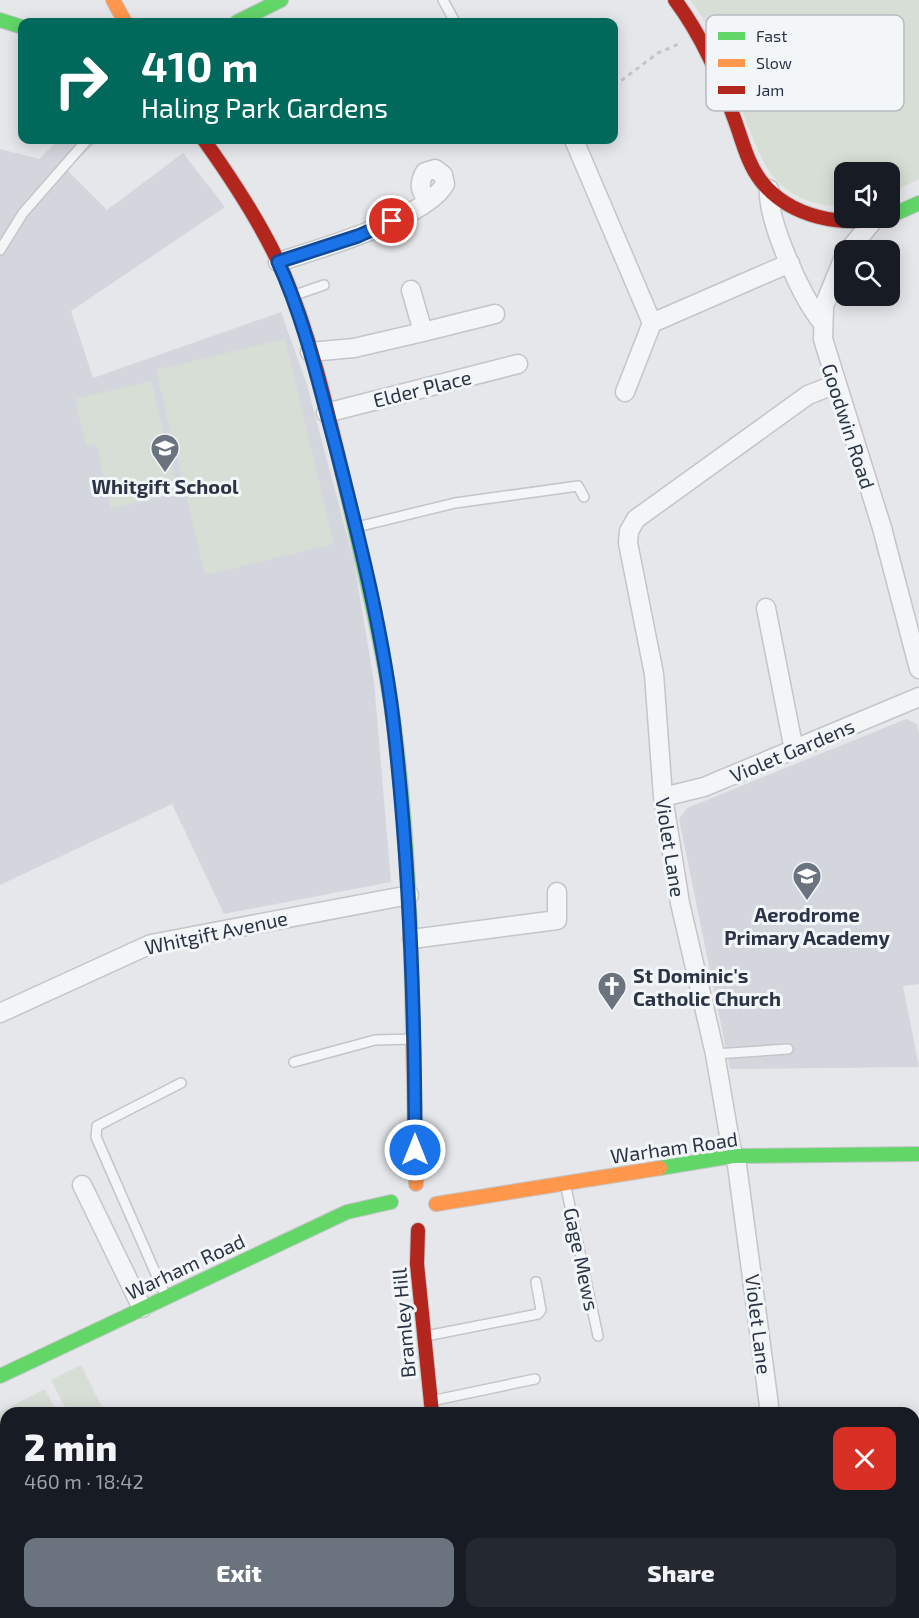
<!DOCTYPE html>
<html lang="en">
<head>
<meta charset="utf-8">
<style>
	:root { --surface:#171b24; --page:#242831; --text:#f1f3f6; --muted:#9ea1a6; --accent:#6b737f }
	body { margin:0; font-family:"Exo 2",sans-serif; background:var(--page); color:var(--text); height:100vh; display:flex; flex-direction:column; font-size:22px; white-space:nowrap }
	* { box-sizing:border-box; margin:0 }
	p { font-size:20px; color:var(--muted) }
	.icon { flex:none; width:33px; height:33px; fill:none; stroke:currentColor; stroke-width:2; stroke-linecap:round; stroke-linejoin:round }
	.map { position:relative; flex:1; overflow:hidden }
	.sheet { position:absolute; left:0px; top:1407px; width:920px; height:212px; display:flex; flex-direction:column; background:var(--surface); border-radius:18px 18px 0 0; box-shadow:0 3px 15px #0003 }
	.sheet>* { flex:none }
	.hud { position:absolute; left:18px; top:18px; width:600px; height:126px; border-radius:12px; box-shadow:0 3px 15px #0003; background:#00695c; color:#fff; overflow:hidden }
	.buttons { position:absolute; left:834px; top:162px; display:grid; gap:12px }
	.buttons a { display:grid; place-items:center; width:66px; height:66px; border-radius:12px; background:var(--surface); box-shadow:0 3px 15px #0003; font-size:30px }
	.pin { position:absolute; display:grid; place-items:center; width:51px; height:51px; color:#fff; margin:-26px; border:3px solid #fff; border-radius:50%; box-shadow:0 2px 6px #0007 }
	.me { position:absolute; width:66px; margin:-33px; rotate:0deg; stroke-linejoin:round; filter:drop-shadow(0 0 4px #0008) }
	.turn { display:flex; align-items:center; gap:21px; height:126px; padding:0 24px; font-size:27px }
	.turn .icon { width:78px; height:78px; stroke-width:2.5 }
	.turn b { display:block; font-size:42px; line-height:51px }
	.round { display:grid; place-items:center; flex:none; width:63px; height:63px; border-radius:12px; background:var(--page) }
	.head { display:flex; align-items:center; justify-content:space-between; height:102px; padding:0 24px }
	h1 { font-size:36px; font-weight:800; line-height:45px }
	.button { display:flex; gap:12px; margin-top:auto; padding:12px 24px }
	.button a { flex:1; height:69px; border-radius:12px; background:var(--accent); color:#fff; font-size:24px; font-weight:800; line-height:69px; text-align:center }
	.button a+a { background:var(--page); color:var(--text) }
	.map>svg:first-child { display:block }
</style>
</head>
<body>
<div class="map">
<svg width="919" height="1618" viewBox="0 0 919 1618">
	<rect width="100%" height="100%" fill="#e5e7ea"/>
	<path fill="#d3d7dd" d="M 58,140 L 98,140 L 67,170 L 107,210 L 183,153 L 225,207 L 71,311 L 93,378 L 281,312 L 307,385 L 354,561 L 374,682 L 391,882 L 224,914 L 172,804 L 0,885 L 0,149 L 39,159 Z
		M 906,719 L 917,724 L 919,734 L 919,984 L 903,986 L 919,1067 L 730,1069 L 679,819 L 687,808 Z"/>
	<path fill="#d6ded5" d="M 690,0 L 919,0 L 919,179 L 890,193 L 890,172 L 844,172 L 844,207 C 820,206 796,200 778,182 C 764,168 757,147 749,129 C 732,87 719,35 690,0 Z
		M 285,339 L 334,544 L 205,575 L 156,370 Z
		M 151,381 L 178,493 L 111,508 L 96,444 L 86,446 L 75,399 Z
		M 81,1365 L 105,1413 L 68,1413 L 51,1380 Z
		M 45,1389 L 57,1413 L 6,1413 L 6,1497 L 0,1485 L 0,1412 Z"/>
	<g fill="none" stroke-linecap="round" stroke-linejoin="round">
		<g stroke="#c3c5c8" stroke-width="12">
			<path id="lane" d="M 443,0 L 455,22
				M 0,250 L 23,213 L 87,140
				M 292,296 L 324,285
				M 357,527 L 455,503 L 578,486 L 584,497
				M 715,1054 L 788,1049
				M 294,1062 L 375,1040 L 412,1039
				M 565,1183 L 598,1336
				M 166,1297 L 96,1137 L 97,1126 L 181,1083
				M 426,1336 L 538,1314 L 541,1310 L 536,1282
				M 431,1401 L 535,1379
				M 220,1612 L 270,1618
				M 201,1618 L 205,1612"/>
		</g>
		<g stroke="#c3c5c8" stroke-width="21">
			<path id="street" d="M 574,140 L 652,323 L 790,263
				M 769,189 C 767,220 802,299 822,322
				M 849,250 L 872,222
				M 844,257 L 824,306 L 823,339 L 882,528 L 919,669
				M 278,262 C 316,250 427,218 445,184 L 443,175 L 435,169 L 425,172 C 418,184 420,191 428,201
				M 423,332 L 495,314
				M 310,352 L 354,348 L 423,332 L 411,290
				M 625,392 L 652,323
				M 326,413 L 518,364
				M 766,608 L 794,750
				M 663,797 L 704,787 L 919,697
				M 412,939 L 557,920 L 557,892
				M 0,1013 L 151,944 L 409,895
				M 82,1185 L 142,1308
				M 770,1413 L 737,1165 L 731,1147 L 715,1054 L 680,903 L 663,797 L 654,674 L 628,543 L 629,531 L 636,519 L 808,395 L 836,384
				M 914,1518 L 919,1518
				M 792,1612 L 792,1618"/>
		</g>
		<g stroke="#c3c5c8" stroke-width="16">
			<path id="fast" d="M 0,20 L 22,27
				M 237,22 L 281,0
				M 890,216 L 919,203
				M 343,476 C 360,552 379,627 391,704 C 407,814 411,925 413,1036
				M 660,1168 L 733,1156 L 919,1154
				M 0,1376 L 347,1212 L 391,1202"/>
		</g>
		<g stroke="#c3c5c8" stroke-width="16">
			<path id="slow" d="M 113,0 L 125,22
				M 413,1036 L 416,1184
				M 436,1204 L 660,1168"/>
		</g>
		<g stroke="#c3c5c8" stroke-width="16">
			<path id="jam" d="M 675,0 C 702,36 719,76 734,118 C 742,139 747,163 761,181 C 790,218 842,227 886,218
				M 204,140 C 234,182 263,226 284,274 C 311,338 327,408 343,476
				M 418,1230 L 417,1264 L 432,1413
				M 436,1618 L 438,1612"/>
		</g>
		<path stroke="#c3c5ca" stroke-width="3" stroke-dasharray="4.5 4.5" stroke-linecap="butt" d="M 614,86 L 658,53 L 681,43"/>
		<use href="#lane" stroke="#f4f5f7" stroke-width="9"/>
		<use href="#street" stroke="#f4f5f7" stroke-width="18"/>
		<use href="#fast" stroke="#63d668" stroke-width="14"/>
		<use href="#slow" stroke="#ff974d" stroke-width="14"/>
		<use href="#jam" stroke="#b3261e" stroke-width="14"/>
	</g>
	<g fill="none" stroke-linecap="round" stroke-linejoin="round">
		<g stroke="#114b97" stroke-width="15">
			<path id="route" d="M 392,221 L 358,236 L 278,262 C 305,321 319,385 336,448 C 360,542 385,640 395,737 C 410,875 415,1012 415,1150"/>
		</g>
		<use href="#route" stroke="#1a73e8" stroke-width="10"/>
	</g>
	<defs>
		<g id="school-pin" transform="scale(1.5)"><path d="M0 17L-7.5 6A9.5 9.5 0 1 1 7.5 6Z" fill="#6b737f" stroke="#f3f6f9"/><path d="M0-5L7-2L0 1L-7-2ZM-4 1L0 2.5L4 1V4Q0 6-4 4Z" fill="#fff"/></g>
		<g id="church-pin" transform="scale(1.5)"><path d="M0 17L-7.5 6A9.5 9.5 0 1 1 7.5 6Z" fill="#6b737f" stroke="#f3f6f9"/><path d="M-1.2-6h2.4v3.5h3.3v2.4h-3.3V6h-2.4V-.1h-3.3v-2.4h3.3Z" fill="#fff"/></g>
	</defs>
	<g fill-rule="evenodd">
		<use href="#school-pin" x="165" y="448"/>
		<use href="#school-pin" x="807" y="876"/>
		<use href="#church-pin" x="612" y="986"/>
	</g>
	<g text-anchor="middle" dominant-baseline="central" stroke-width="6" stroke-linejoin="round" paint-order="stroke">
		<g font-size="20" fill="#2a3445" stroke="#f3f6f9">
			<text transform="translate(422 388) rotate(-14)">Elder Place</text>
			<text transform="translate(849 426) rotate(72)">Goodwin Road</text>
			<text transform="translate(792 750) rotate(-23)">Violet Gardens</text>
			<text transform="translate(671 847) rotate(81)">Violet Lane</text>
			<text transform="translate(216 932) rotate(-12)">Whitgift Avenue</text>
			<text transform="translate(674 1147) rotate(-8)">Warham Road</text>
			<text transform="translate(582 1259) rotate(78)">Gage Mews</text>
			<text transform="translate(185 1266) rotate(-25)">Warham Road</text>
			<text transform="translate(403 1323) rotate(-95)">Bramley Hill</text>
			<text transform="translate(759 1324) rotate(83)">Violet Lane</text>
		</g>
		<g font-size="20" font-weight="bold" fill="#2a3445" stroke="#f3f6f9">
			<text x="165" y="486">Whitgift School</text>
			<text x="807" y="914">Aerodrome<tspan x="807" dy="23">Primary Academy</tspan></text>
			<text x="633" y="975" text-anchor="start">St Dominic's<tspan x="633" dy="23">Catholic Church</tspan></text>
		</g>
	</g>
	<rect x="706" y="15" width="198" height="96" rx="9" fill="#f3f6f9" stroke="#b7bcc3" stroke-width="1.5"/>
	<rect x="718" y="32" width="27" height="8" fill="#63d668"/>
	<rect x="718" y="59" width="27" height="8" fill="#ff974d"/>
	<rect x="718" y="86" width="27" height="8" fill="#b3261e"/>
	<g font-size="16" fill="#2a3445">
		<text x="756" y="42">Fast</text>
		<text x="756" y="69">Slow</text>
		<text x="756" y="96">Jam</text>
	</g>
</svg>
<div class="buttons">
<a><svg class="icon" aria-label="sound" viewBox="0 0 24 24"><path d="M4 9h4l5-4v14l-5-4H4zM17 9q2 3 0 6"/></svg></a>
<a><svg class="icon" aria-label="search" viewBox="0 0 24 24"><circle cx="10" cy="10" r="6"/><path d="M15 15l6 6"/></svg></a>
</div>
<div class="pin" style="left:392px;top:221px;background:#d93025"><svg class="icon" aria-label="arrive" viewBox="0 0 24 24"><path d="M6 21V4h12l-3 4 3 4H6"/></svg></div>
<svg class="me" style="left:415px;top:1150px" viewBox="-20 -20 40 40"><circle r="17" fill="#1a73e8" stroke="#fff" stroke-width="3"/><path d="M0-11L8 9 0 5-8 9z" fill="#fff"/></svg>
<div class="hud">
<div class="turn"><svg class="icon" aria-label="right" viewBox="0 0 24 24"><path d="M7 20v-9h11M14 6l5 5-5 5"/></svg><div><b>410 m</b>Haling Park Gardens</div></div>
</div>
<section class="sheet">
<div class="head"><div><h1>2 min</h1><p>460 m · 18:42</p></div><a class="round" style="background:#d93025;color:#fff"><svg class="icon" aria-label="close" viewBox="0 0 24 24"><path d="M6 6l12 12M18 6L6 18"/></svg></a></div>
<div class="button"><a>Exit</a><a>Share</a></div>
</section>
</div>
</body>
</html>
